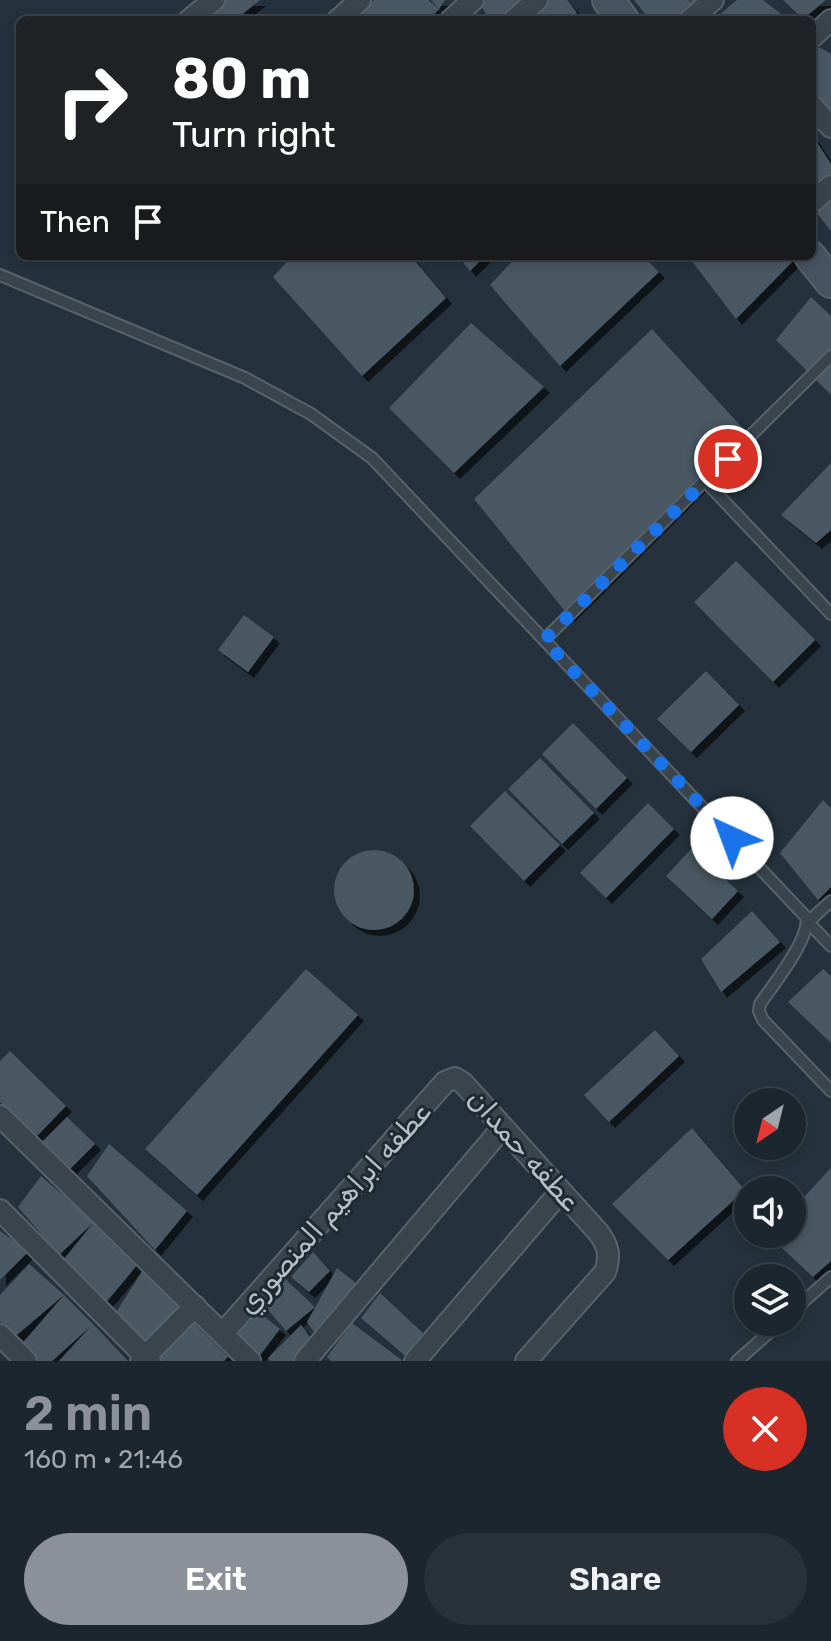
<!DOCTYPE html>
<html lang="en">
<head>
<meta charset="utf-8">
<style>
	:root { --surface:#1c262e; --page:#29323a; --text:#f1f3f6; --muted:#a0a5aa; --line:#3a434a; --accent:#8c9099 }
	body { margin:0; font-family:Rubik,"Noto Naskh Arabic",sans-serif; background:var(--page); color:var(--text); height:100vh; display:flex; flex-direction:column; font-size:30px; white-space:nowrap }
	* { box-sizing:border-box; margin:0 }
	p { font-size:26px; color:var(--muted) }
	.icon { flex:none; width:44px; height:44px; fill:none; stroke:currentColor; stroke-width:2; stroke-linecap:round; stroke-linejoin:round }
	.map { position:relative; height:1361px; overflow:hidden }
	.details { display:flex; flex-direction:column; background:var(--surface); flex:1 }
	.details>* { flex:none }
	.top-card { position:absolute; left:16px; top:16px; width:800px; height:244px; border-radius:12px; box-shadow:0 4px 12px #0003,0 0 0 2px var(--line); background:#202124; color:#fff; overflow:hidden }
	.needle { width:52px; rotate:215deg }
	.tools { position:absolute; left:734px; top:1088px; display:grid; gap:16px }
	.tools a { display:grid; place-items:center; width:72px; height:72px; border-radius:50%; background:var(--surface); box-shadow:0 4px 12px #0003,0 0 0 2px var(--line); font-size:40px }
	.pin { position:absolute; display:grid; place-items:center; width:68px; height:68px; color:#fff; margin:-34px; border:4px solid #fff; border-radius:50%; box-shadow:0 2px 8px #0007 }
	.me { position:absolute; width:88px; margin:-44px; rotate:317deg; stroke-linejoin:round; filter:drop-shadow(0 0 6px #0008) }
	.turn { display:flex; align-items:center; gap:28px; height:168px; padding:0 24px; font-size:36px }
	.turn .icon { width:104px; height:104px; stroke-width:2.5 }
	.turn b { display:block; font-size:56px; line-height:68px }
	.then { display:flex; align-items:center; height:76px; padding:0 24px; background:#0003; gap:16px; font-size:30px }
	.round { display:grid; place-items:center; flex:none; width:84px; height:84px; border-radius:42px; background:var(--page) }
	.head { display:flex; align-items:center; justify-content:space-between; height:136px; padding:0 24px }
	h1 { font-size:48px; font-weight:600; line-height:60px; color:var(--accent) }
	.button { display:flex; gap:16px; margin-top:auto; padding:16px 24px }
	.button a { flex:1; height:92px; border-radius:48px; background:var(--accent); color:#fff; font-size:32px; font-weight:600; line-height:92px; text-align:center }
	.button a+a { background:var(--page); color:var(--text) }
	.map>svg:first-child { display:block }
</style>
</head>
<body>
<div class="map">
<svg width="831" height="1361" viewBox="0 0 831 1361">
	<defs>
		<filter id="shadow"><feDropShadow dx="6" dy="6" stdDeviation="0" flood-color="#0009"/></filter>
	</defs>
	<rect width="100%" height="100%" fill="#25323d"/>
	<path fill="#495863" filter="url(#shadow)" d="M 226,0 L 260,0 L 235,20 L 199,20 Z
		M 374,0 L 428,0 L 439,9 L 431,0 L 445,0 L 439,9 L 429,20 L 356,20 L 354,18 Z
		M 477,0 L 567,0 L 577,13 L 568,20 L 534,20 L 519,3 L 514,20 L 490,20 Z
		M 634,0 L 688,0 L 696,6 L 690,0 L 704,0 L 696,6 L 679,20 L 650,20 Z
		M 737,0 L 763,0 L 789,20 L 722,20 L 718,16 Z
		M 783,0 L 826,0 L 803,19 Z
		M 819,47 L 831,54 L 831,112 L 812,98 L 812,59 Z
		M 812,135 L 831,164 L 831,183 L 812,195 Z
		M 831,190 L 831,231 L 812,207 Z
		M 292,256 L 411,256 L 446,298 L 362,376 L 273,277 Z
		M 458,256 L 485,256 L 470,271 Z
		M 517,256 L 643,256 L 659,272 L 560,366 L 490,285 Z
		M 688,256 L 790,256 L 794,260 L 736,319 Z
		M 811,297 L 831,316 L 831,395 L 776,340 Z
		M 471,323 L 544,387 L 454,473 L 389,408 Z
		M 652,329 L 750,436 L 569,616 L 474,499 Z
		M 831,463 L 831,530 L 816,543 L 781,515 Z
		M 736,561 L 815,640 L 773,682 L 694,602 Z
		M 244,615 L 274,637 L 248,672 L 218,650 Z
		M 706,671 L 739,705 L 691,752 L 657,719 Z
		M 573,723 L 627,778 L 596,809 L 542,754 Z
		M 540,758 L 594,813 L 562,844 L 508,789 Z
		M 505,791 L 560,845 L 524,881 L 470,826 Z
		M 823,800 L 831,808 L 831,887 L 818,900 L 780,853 Z
		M 648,803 L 674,829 L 606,898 L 580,873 Z
		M 692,848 L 738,891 L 712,919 L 666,876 Z
		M334 890a40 40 0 1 1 80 0a40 40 0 1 1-80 0Z
		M 752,911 L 780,942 L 721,992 L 701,959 Z
		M 306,969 L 358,1015 L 197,1195 L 145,1149 Z
		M 823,969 L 831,976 L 831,1043 L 788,1002 Z
		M 655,1030 L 679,1056 L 609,1122 L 584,1095 Z
		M 10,1051 L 66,1106 L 36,1137 L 0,1102 L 0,1061 Z
		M 67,1117 L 95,1144 L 68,1171 L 40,1144 Z
		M 692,1128 L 745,1190 L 668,1260 L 612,1204 Z
		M 109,1144 L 187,1211 L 155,1250 L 87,1176 Z
		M 831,1168 L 831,1261 L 813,1277 L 769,1236 L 770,1234 L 792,1234 L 792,1210 Z
		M 41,1176 L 94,1222 L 138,1264 L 103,1306 L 64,1259 L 94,1222 L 59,1255 L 18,1207 Z
		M 0,1231 L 29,1251 L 0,1280 Z
		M 313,1252 L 330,1271 L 309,1292 L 291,1277 Z
		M 29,1264 L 64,1295 L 12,1339 L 0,1321 L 0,1295 Z
		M 144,1268 L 181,1307 L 144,1347 L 117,1311 Z
		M 337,1268 L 357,1284 L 316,1335 L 307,1322 Z
		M 284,1278 L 315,1307 L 286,1331 L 263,1304 Z
		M 380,1293 L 423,1333 L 405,1356 L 361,1318 Z
		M 64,1295 L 93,1324 L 128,1361 L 59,1361 L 91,1326 L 52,1361 L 35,1361 L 21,1345 Z
		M 256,1310 L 280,1329 L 257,1359 L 236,1332 Z
		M 193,1322 L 228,1357 L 224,1361 L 159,1361 L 150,1351 Z
		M 352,1323 L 403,1361 L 331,1361 L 327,1357 Z
		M 301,1325 L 310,1337 L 296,1361 L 270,1361 L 268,1358 Z"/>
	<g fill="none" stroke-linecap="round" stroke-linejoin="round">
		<g stroke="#57626b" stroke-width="14">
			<path id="lane" d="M 0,275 L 245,378 L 311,414 L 372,458 L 806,917 C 811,938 773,985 760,1004 L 759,1011 L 763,1020 L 831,1091
				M 705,481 L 831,614
				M 544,640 L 831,356
				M 831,901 L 808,922 L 831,946
				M 792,1312 L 831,1277
				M 737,1361 L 781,1322"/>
		</g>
		<g stroke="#57626b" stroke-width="24">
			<path id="street" d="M 189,20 L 214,0
				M 338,20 L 360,0
				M 451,20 L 473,0
				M 514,20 L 537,0
				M 690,20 L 713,0
				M 812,37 L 831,20
				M 812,106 L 831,127
				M 812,202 L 831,186
				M 0,1116 L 250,1361
				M 0,1210 L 150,1361
				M 223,1333 L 445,1082 L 455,1078 L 463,1083 L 598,1232 C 608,1245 611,1256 605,1272 L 526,1361
				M 0,1335 L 26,1361
				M 141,1361 L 195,1306
				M 305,1361 L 503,1127
				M 415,1361 L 561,1191"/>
		</g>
		<g stroke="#57626b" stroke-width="34">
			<path id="secondary" d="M 608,0 L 623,20
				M 810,256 L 831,282"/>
		</g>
		<use href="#lane" stroke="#39444d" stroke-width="10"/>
		<use href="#street" stroke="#39444d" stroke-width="20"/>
		<use href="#secondary" stroke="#475360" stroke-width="30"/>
	</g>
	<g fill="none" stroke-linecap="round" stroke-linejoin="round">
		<path stroke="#1a73e8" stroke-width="14" stroke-dasharray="0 25.2" d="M 728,459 L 544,640 L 732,838"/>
	</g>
	<g text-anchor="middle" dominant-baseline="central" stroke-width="6" stroke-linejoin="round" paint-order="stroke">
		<g font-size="28" fill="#b5bfc8" stroke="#1e2932">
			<text transform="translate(524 1150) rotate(48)">عطفه حمدان</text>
			<text transform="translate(334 1208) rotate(-48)">عطفه ابراهيم المنصوري</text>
		</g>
	</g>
</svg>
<div class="tools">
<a><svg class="needle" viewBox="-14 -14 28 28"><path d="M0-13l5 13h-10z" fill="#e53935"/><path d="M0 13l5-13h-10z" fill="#a0a5aa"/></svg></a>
<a><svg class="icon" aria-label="sound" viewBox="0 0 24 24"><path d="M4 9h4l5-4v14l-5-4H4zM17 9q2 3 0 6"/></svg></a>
<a><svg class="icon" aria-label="layers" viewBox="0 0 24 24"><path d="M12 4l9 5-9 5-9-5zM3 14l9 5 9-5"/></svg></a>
</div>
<div class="pin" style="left:728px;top:459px;background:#d93025"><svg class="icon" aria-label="arrive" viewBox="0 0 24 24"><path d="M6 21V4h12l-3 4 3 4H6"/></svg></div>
<svg class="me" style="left:732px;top:838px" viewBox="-20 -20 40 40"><circle r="19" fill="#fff"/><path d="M0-13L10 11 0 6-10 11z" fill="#1a73e8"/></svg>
<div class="top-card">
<div class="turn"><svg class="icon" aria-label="right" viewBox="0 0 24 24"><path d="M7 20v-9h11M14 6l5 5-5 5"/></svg><div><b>80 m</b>Turn right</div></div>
<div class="then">Then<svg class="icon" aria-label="arrive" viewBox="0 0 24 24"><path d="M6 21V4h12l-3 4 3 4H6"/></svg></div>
</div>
</div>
<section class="details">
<div class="head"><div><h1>2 min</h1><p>160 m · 21:46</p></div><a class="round" style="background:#d93025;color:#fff"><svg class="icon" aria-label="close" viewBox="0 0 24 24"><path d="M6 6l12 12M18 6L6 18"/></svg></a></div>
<div class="button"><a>Exit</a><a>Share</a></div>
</section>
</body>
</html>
